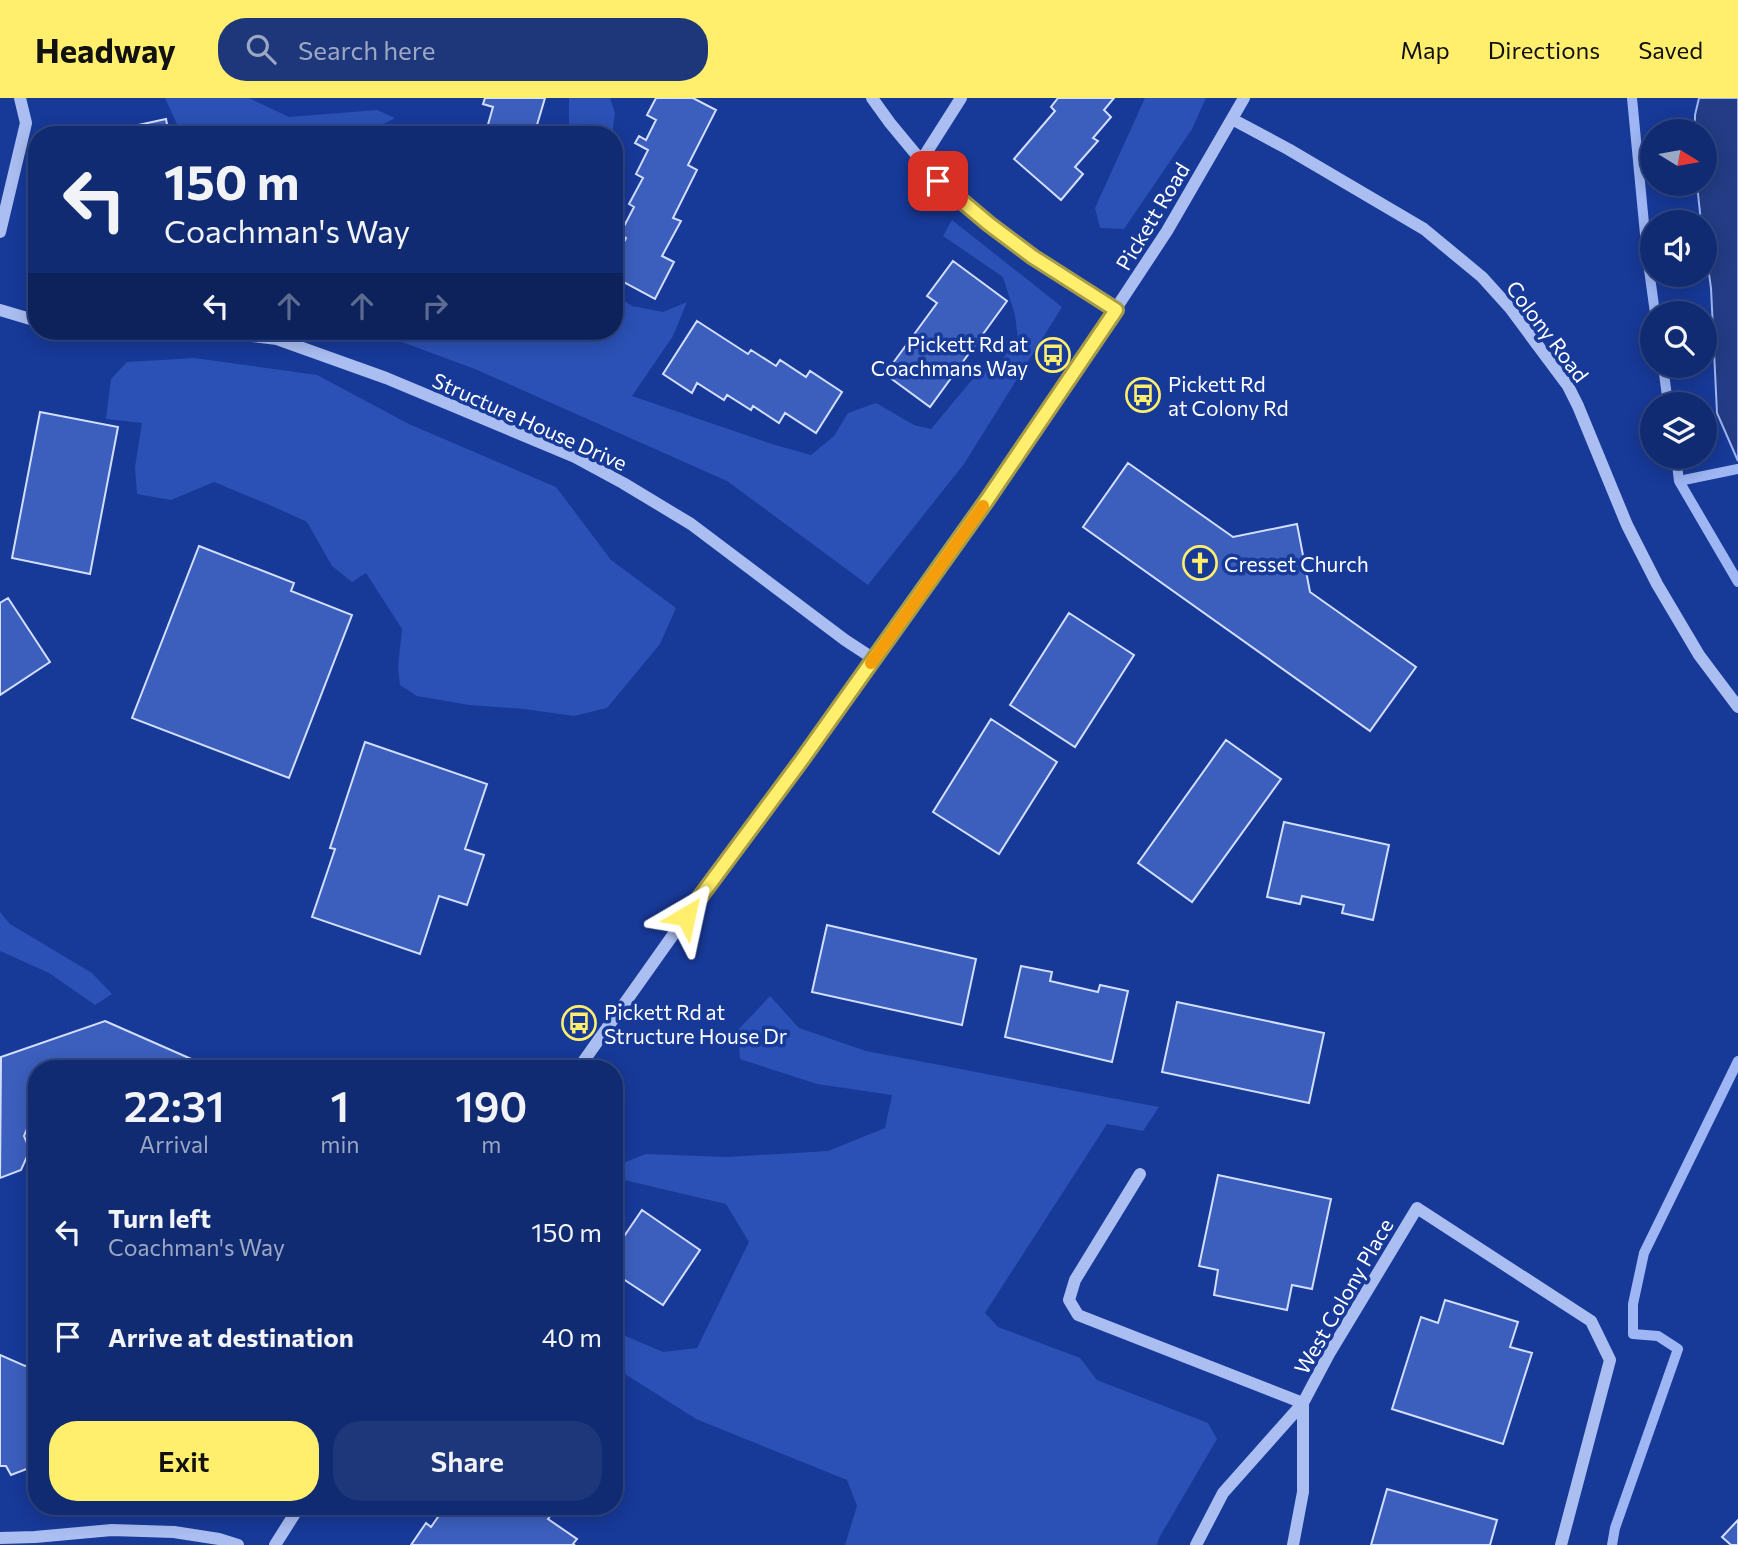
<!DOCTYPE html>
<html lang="en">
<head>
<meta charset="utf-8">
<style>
	:root { --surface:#112b72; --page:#1e377a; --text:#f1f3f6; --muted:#9ca7c4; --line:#304784; --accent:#ffef6c }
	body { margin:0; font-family:Commissioner,sans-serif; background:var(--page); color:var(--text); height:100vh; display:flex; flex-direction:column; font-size:26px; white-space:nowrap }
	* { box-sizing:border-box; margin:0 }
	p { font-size:23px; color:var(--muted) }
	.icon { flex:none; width:38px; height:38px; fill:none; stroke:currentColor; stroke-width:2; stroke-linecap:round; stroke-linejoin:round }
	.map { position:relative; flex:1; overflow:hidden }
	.drawer { position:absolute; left:28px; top:962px; width:595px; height:455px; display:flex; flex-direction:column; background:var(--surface); border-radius:28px; box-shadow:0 4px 18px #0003,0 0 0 2px var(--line) }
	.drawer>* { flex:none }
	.banner { position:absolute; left:28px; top:28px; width:595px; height:214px; border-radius:28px; box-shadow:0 4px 18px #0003,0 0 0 2px var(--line); background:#112b72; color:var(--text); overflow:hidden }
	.needle { width:46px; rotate:101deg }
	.tools { position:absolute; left:1640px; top:21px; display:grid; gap:14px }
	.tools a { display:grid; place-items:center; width:77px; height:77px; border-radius:50%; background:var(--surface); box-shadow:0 4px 18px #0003,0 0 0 2px var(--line); font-size:35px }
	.pin { position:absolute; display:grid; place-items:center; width:60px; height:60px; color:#fff; margin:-30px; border-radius:14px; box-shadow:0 4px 10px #0006 }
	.me { position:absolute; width:77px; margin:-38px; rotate:36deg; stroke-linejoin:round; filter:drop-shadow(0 0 5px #0008) }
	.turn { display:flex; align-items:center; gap:24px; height:147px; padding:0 21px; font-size:32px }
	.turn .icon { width:91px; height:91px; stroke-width:2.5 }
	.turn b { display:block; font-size:49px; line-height:60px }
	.lanes { display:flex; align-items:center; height:66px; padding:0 21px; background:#0003; justify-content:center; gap:35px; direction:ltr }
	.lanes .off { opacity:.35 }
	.eta { display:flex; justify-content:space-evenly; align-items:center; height:119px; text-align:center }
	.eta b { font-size:42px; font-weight:600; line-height:49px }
	.action { display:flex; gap:14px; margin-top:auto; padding:14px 21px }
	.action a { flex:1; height:80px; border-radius:28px; background:var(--accent); color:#111; font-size:28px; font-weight:600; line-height:80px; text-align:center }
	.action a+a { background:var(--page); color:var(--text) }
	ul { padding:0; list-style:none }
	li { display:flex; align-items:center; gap:21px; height:105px; padding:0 21px }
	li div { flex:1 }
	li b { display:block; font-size:26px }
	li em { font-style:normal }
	header { display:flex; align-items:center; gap:42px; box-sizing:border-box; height:98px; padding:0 35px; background:var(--accent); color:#111 }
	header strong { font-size:33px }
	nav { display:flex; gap:38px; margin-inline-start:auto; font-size:24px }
	.search { width:490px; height:63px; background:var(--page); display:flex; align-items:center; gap:18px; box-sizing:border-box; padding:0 24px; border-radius:28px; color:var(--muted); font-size:26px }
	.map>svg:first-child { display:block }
</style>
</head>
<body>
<header>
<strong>Headway</strong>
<div class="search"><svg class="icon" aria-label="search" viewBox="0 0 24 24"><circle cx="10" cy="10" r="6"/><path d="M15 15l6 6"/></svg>Search here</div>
<nav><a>Map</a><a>Directions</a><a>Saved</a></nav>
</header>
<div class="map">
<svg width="1738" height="1447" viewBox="0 0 1738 1447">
	<rect width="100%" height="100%" fill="#173998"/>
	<path fill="#2b51b6" d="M 165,0 L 249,0 L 289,19 L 377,12 L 395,20 L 363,37 L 182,37 Z
		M 569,0 L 610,0 L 615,15 L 612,37 L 569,37 Z
		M 1145,0 L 1206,0 L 1192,31 L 1124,131 L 1100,130 L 1095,110 Z
		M 952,122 L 1062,209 L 964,366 L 868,487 L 727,383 L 475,271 L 372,233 L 614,233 L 614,196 L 632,208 L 663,214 L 687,204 L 673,238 L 632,298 L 772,346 L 811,357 L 834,338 L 848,315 L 876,305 L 914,327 L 931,331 L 971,283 L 999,265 L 1018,241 L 1015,217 L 1003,179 L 943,138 Z
		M 194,260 L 317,277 L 409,326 L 556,389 L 611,462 L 676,510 L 660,546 L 607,610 L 574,618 L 524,611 L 469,607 L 417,598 L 400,587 L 398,569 L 402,531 L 366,475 L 352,484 L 332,468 L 307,424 L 272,408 L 214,384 L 171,402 L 137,396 L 135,369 L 142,325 L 106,321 L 111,281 L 127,264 Z
		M 0,814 L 10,826 L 92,875 L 112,896 L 95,907 L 49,875 L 0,853 Z
		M 770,898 L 799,930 L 866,953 L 1159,1009 L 1143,1033 L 1107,1026 L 985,1215 L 998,1229 L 1080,1260 L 1097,1282 L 1208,1325 L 1217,1341 L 1159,1440 L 1157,1447 L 845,1447 L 857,1408 L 847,1382 L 696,1321 L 614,1269 L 614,1233 L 663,1254 L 697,1250 L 749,1144 L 726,1106 L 620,1081 L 620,1066 L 646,1056 L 727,1059 L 828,1053 L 885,1030 L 892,997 L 817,986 L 740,961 L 738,932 Z"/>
	<path fill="#233c85" stroke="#9eb6f4" stroke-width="2" d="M 1699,0 L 1738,0 L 1738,363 L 1717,315 L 1711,190 L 1705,147 L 1704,124 L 1701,124 L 1697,86 L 1704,86 L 1704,33 L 1695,33 L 1695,17 Z"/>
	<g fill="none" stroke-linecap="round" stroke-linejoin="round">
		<path stroke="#9eb6f4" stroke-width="10" d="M 1632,0 L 1647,157 L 1655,215
			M 1663,268 L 1668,306
			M 1676,359 L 1679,383 L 1738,484
			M 1679,383 L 1738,371
			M 1612,1447 L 1615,1430 L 1678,1251 L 1658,1238 L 1633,1236 L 1633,1206 L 1644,1155 L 1738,963"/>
	</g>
	<path fill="#3c5fbe" stroke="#d3defc" stroke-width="2" d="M 485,0 L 545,0 L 534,37 L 485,37 L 493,9 L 483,6 Z
		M 656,0 L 693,0 L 716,12 L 688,67 L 697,72 L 673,120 L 681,123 L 662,158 L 674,164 L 655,201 L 614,179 L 614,163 L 626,140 L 620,136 L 634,109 L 629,106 L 643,80 L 636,76 L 648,52 L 635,45 L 639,38 L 646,42 L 656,22 L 647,17 Z
		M 1058,0 L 1114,0 L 1104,12 L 1111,19 L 1093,40 L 1098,43 L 1075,69 L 1083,76 L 1061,102 L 1014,61 L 1055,13 L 1051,9 Z
		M 166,21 L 169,37 L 97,37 L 97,36 Z
		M 953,163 L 1007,203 L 930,309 L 885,276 L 937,205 L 927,198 Z
		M 697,223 L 748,256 L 751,252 L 776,268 L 780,262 L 806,279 L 810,273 L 842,294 L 816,335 L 785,315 L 779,325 L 753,308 L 751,312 L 727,297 L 724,302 L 697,285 L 692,295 L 663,276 Z
		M 40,314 L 118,329 L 90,476 L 12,460 Z
		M 1128,365 L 1233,439 L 1297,426 L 1310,494 L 1416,569 L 1370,633 L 1083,429 Z
		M 199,448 L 294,485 L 291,493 L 352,517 L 289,680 L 132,620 Z
		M 8,500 L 50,564 L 0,597 L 0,505 Z
		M 1069,515 L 1134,557 L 1075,649 L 1010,607 Z
		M 991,621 L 1057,664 L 999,756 L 933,714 Z
		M 1226,642 L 1281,681 L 1192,804 L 1138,765 Z
		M 365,644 L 487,686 L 465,751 L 484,757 L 467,807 L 439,798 L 420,856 L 312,819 L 335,751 L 330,750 Z
		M 1284,724 L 1389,747 L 1373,822 L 1342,815 L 1344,807 L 1302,798 L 1300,806 L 1267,799 Z
		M 827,827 L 976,861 L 962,927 L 812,894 Z
		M 1021,868 L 1052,874 L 1050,883 L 1098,894 L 1100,887 L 1128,893 L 1112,964 L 1005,939 Z
		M 1177,904 L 1324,935 L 1309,1005 L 1162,974 Z
		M 105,923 L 214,971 L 37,971 L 37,1019 L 36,1020 L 32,1019 L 24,1038 L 30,1052 L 21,1072 L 0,1080 L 1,959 Z
		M 1218,1077 L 1331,1101 L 1312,1191 L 1292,1187 L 1287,1212 L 1214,1197 L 1218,1172 L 1199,1168 Z
		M 642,1112 L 700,1152 L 663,1207 L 614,1175 L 614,1153 Z
		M 1445,1202 L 1518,1224 L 1510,1249 L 1532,1255 L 1503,1346 L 1392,1311 L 1421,1219 L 1438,1225 Z
		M 0,1257 L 25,1268 L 37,1264 L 37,1367 L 11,1377 L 6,1368 L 0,1368 Z
		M 1387,1391 L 1497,1422 L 1490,1447 L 1371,1447 Z
		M 445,1409 L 548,1409 L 554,1413 L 548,1421 L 577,1441 L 573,1446 L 575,1447 L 411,1447 L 426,1425 L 431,1429 Z
		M 1738,1422 L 1738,1447 L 1731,1447 L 1722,1439 Z"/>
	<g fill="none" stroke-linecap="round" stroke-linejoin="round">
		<path stroke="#abbef1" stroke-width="12" d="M 872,0 L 890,25 L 938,83 L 989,126 L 1033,159 L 1116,213
			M 1232,21 L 1288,51 L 1424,131 L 1482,179 L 1510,210 L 1568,288 L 1578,308 L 1627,427 L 1657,486 L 1699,557 L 1738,609
			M 921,63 L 961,0
			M 0,134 L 26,25 L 20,0
			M 0,212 L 37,223
			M 208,233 L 277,241 L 386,280 L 575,359 L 623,385 L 691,426 L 845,542 L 874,561
			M 578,971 L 702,796 L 874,561 L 1051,309 L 1167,133 L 1244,0
			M 1140,1076 L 1075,1182 L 1069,1202 L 1078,1217 L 1303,1305
			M 0,1440 L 35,1439 L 112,1432 L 174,1434 L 219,1441 L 238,1447
			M 275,1447 L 299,1409
			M 1196,1447 L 1223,1395 L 1303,1305 L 1329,1256 L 1417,1110 L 1591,1223 L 1610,1262 L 1561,1447
			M 1293,1447 L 1303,1394 L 1303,1305"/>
	</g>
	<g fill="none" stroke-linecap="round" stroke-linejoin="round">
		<g stroke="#a69b46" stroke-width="18">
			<path id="route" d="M 686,818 L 801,663 L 987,402 L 1116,212 L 1033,159 L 989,126 L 938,83"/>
		</g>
		<use href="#route" stroke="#ffef6c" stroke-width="12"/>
		<path stroke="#f59e0b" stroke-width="12" d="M 871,565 L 983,408"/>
	</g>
	<defs>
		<g id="bus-ring" transform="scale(1.75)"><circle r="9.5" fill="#173998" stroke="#ffef6c" stroke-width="1.5"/><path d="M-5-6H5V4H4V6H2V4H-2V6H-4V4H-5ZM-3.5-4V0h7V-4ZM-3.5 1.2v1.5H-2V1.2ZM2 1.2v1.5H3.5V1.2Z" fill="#ffef6c"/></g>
		<g id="church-ring" transform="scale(1.75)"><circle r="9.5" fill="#173998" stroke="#ffef6c" stroke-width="1.5"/><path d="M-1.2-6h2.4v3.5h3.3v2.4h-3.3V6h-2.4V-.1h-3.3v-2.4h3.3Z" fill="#ffef6c"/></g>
	</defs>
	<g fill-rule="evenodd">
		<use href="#bus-ring" x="1053" y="257"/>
		<use href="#bus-ring" x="1143" y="297"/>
		<use href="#church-ring" x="1200" y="465"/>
		<use href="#bus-ring" x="579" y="925"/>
	</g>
	<g text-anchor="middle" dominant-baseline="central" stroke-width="7" stroke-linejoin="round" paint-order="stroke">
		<g font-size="21" fill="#fff" stroke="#173998">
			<text transform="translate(1152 118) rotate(-59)">Pickett Road</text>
			<text transform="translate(1548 233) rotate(53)">Colony Road</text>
			<text transform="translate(530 323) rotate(24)">Structure House Drive</text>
			<text transform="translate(1343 1198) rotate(-60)">West Colony Place</text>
		</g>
		<g font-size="21" fill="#fff" stroke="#173998" text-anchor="start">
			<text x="1028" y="245" text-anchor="end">Pickett Rd at<tspan x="1028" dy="24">Coachmans Way</tspan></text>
			<text x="1168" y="285">Pickett Rd<tspan x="1168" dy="24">at Colony Rd</tspan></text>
			<text x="1224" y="465">Cresset Church</text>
			<text x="604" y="913">Pickett Rd at<tspan x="604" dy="24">Structure House Dr</tspan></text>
		</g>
	</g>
</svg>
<div class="tools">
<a><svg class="needle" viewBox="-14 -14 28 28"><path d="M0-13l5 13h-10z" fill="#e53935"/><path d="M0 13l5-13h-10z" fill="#9ca7c4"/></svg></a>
<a><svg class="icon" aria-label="sound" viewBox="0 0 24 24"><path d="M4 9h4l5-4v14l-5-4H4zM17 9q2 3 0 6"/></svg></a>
<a><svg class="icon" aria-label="search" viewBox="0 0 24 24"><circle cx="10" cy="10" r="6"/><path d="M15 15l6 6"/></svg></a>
<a><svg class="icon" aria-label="layers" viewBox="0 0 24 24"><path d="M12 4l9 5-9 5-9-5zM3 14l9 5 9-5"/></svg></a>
</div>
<div class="pin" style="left:938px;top:83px;background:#d93025"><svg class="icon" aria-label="arrive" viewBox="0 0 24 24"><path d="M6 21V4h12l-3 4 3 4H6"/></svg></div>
<svg class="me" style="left:686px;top:818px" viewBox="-20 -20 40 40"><path d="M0-17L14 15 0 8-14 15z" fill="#ffef6c" stroke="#fff" stroke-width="4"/></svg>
<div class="banner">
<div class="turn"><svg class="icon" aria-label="left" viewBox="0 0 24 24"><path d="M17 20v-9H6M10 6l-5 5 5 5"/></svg><div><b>150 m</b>Coachman's Way</div></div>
<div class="lanes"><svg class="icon" aria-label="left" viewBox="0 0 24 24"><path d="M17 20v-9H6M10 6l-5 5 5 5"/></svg><svg class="icon off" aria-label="ahead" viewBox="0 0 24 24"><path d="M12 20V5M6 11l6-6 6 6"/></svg><svg class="icon off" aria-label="ahead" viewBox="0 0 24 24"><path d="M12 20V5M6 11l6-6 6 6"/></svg><svg class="icon off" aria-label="right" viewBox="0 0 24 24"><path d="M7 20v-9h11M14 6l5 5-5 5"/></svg></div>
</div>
<section class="drawer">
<div class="eta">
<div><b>22:31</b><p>Arrival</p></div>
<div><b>1</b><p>min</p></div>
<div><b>190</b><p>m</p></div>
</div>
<ul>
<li><svg class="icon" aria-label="left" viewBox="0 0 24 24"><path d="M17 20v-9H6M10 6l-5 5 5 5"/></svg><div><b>Turn left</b><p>Coachman's Way</p></div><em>150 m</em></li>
<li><svg class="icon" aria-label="arrive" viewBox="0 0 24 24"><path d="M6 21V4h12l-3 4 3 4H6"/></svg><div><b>Arrive at destination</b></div><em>40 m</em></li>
</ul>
<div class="action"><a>Exit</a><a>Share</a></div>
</section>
</div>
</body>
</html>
